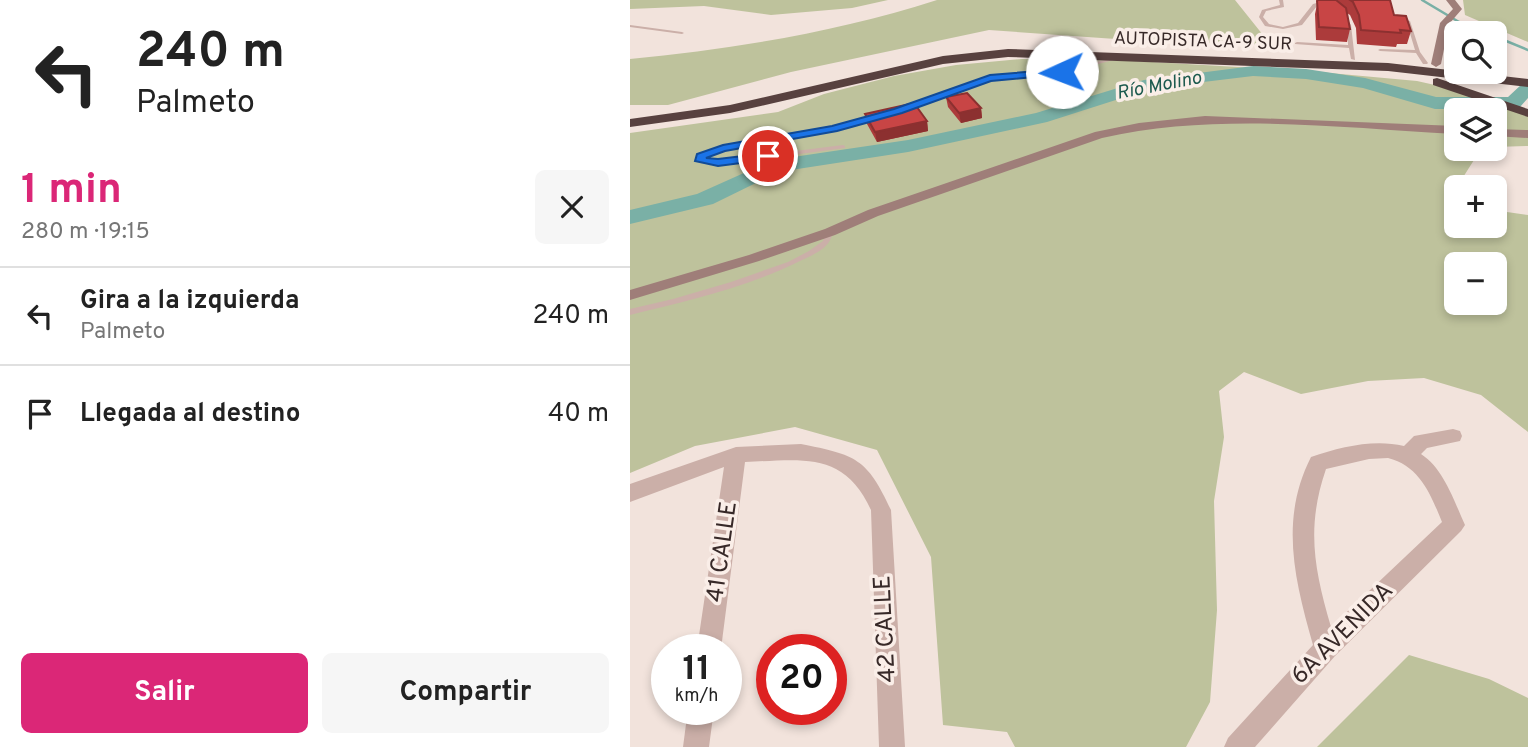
<!DOCTYPE html>
<html lang="es">
<head>
<meta charset="utf-8">
<style>
	:root { --surface:#fff; --page:#f6f6f6; --text:#222; --muted:#767676; --line:#e0e0e0; --accent:#db2777 }
	body { margin:0; font-family:Overpass,sans-serif; background:var(--page); color:var(--text); height:100vh; display:flex; flex-direction:column; font-size:26px; white-space:nowrap }
	* { box-sizing:border-box; margin:0 }
	p { font-size:23px; color:var(--muted) }
	.icon { flex:none; width:38px; height:38px; fill:none; stroke:currentColor; stroke-width:2; stroke-linecap:round; stroke-linejoin:round }
	.map { position:relative; flex:1; overflow:hidden }
	.panel { display:flex; flex-direction:column; background:var(--surface); width:630px }
	.panel>* { flex:none }
	.banner { background:#fff; color:var(--text); overflow:hidden }
	.controls { position:absolute; left:814px; top:21px; display:grid; gap:14px }
	.controls a { display:grid; place-items:center; width:63px; height:63px; border-radius:10px; background:var(--surface); box-shadow:0 4px 10px #0003; font-size:35px }
	.speed { position:absolute; left:21px; top:634px; display:flex; gap:14px; font-size:35px; font-weight:700; text-align:center }
	.speed>* { display:grid; place-content:center; width:91px; height:91px; border-radius:50%; background:var(--surface); box-shadow:0 4px 10px #0003; line-height:1 }
	.speed small { font-size:18px; font-weight:400 }
	.speed .limit { border:10px solid #d22; background:#fff; color:#111 }
	.pin { position:absolute; display:grid; place-items:center; width:60px; height:60px; color:#fff; margin:-30px; border:4px solid #fff; border-radius:50%; box-shadow:0 2px 7px #0007 }
	.me { position:absolute; width:77px; margin:-38px; rotate:268deg; stroke-linejoin:round; filter:drop-shadow(0 0 5px #0008) }
	.turn { display:flex; align-items:center; gap:24px; height:147px; padding:0 21px; font-size:32px }
	.turn .icon { width:91px; height:91px; stroke-width:2.5 }
	.turn b { display:block; font-size:49px; line-height:60px }
	.round { display:grid; place-items:center; flex:none; width:74px; height:74px; border-radius:10px; background:var(--page) }
	.head { display:flex; align-items:center; justify-content:space-between; height:119px; padding:0 21px }
	h1 { font-size:42px; font-weight:700; line-height:52px; color:var(--accent) }
	.cta { display:flex; gap:14px; margin-top:auto; padding:14px 21px }
	.cta a { flex:1; height:80px; border-radius:10px; background:var(--accent); color:#fff; font-size:28px; font-weight:700; line-height:80px; text-align:center }
	.cta a+a { background:var(--page); color:var(--text) }
	ul { padding:0; list-style:none }
	li { display:flex; align-items:center; gap:21px; height:98px; padding:0 21px; border-top:2px solid var(--line) }
	li div { flex:1 }
	li b { display:block; font-size:26px }
	li em { font-style:normal }
	main { display:flex; flex:1; min-height:0 }
	.map>svg:first-child { display:block }
</style>
</head>
<body>
<main>
<section class="panel">
<div class="banner">
<div class="turn"><svg class="icon" aria-label="left" viewBox="0 0 24 24"><path d="M17 20v-9H6M10 6l-5 5 5 5"/></svg><div><b>240 m</b>Palmeto</div></div>
</div>
<div class="head"><div><h1>1 min</h1><p>280 m · 19:15</p></div><a class="round"><svg class="icon" aria-label="close" viewBox="0 0 24 24"><path d="M6 6l12 12M18 6L6 18"/></svg></a></div>
<ul>
<li><svg class="icon" aria-label="left" viewBox="0 0 24 24"><path d="M17 20v-9H6M10 6l-5 5 5 5"/></svg><div><b>Gira a la izquierda</b><p>Palmeto</p></div><em>240 m</em></li>
<li><svg class="icon" aria-label="arrive" viewBox="0 0 24 24"><path d="M6 21V4h12l-3 4 3 4H6"/></svg><div><b>Llegada al destino</b></div><em>40 m</em></li>
</ul>
<div class="cta"><a>Salir</a><a>Compartir</a></div>
</section>
<div class="map">
<svg width="898" height="747" viewBox="0 0 898 747">
	<rect width="100%" height="100%" fill="#f2e3dc"/>
	<path fill="#bec29c" fill-rule="evenodd" d="M 0,0 L 258,0 L 222,8 L 141,15 L 74,6 L 0,9 Z
		M 307,0 L 605,0 L 641,45 L 514,41 L 359,30 L 161,72 L 38,105 L 0,105 L 0,59 C 104,49 207,32 307,0 Z
		M 833,0 L 898,0 L 898,42 L 835,15 Z
		M 392,59 L 505,61 L 678,71 L 787,81 L 854,96 L 898,110 L 898,146 L 865,147 L 864,110 L 826,110 L 826,149 L 851,149 L 830,182 L 838,187 L 826,187 L 826,226 L 864,226 L 865,204 L 877,212 L 898,215 L 898,432 L 851,395 L 794,378 L 738,381 L 671,394 L 614,372 L 589,391 L 594,437 L 584,501 L 587,610 L 580,702 L 556,747 L 385,747 L 377,732 L 313,725 L 301,557 L 247,450 L 165,427 L 65,446 L 0,473 L 0,133 L 148,112 L 194,94 L 264,76 L 326,65 ZM 826,264 L 864,264 L 864,303 L 826,303 Z
		M 779,655 L 859,679 L 898,698 L 898,747 L 687,747 Z"/>
	<g fill="none" stroke-linecap="round" stroke-linejoin="round">
		<path stroke="#7ab0a6" stroke-width="2.5" d="M 792,0 L 829,22 L 858,33
			M 864,36 L 898,50"/>
		<path fill="#7ab0a6" fill-rule="evenodd" d="M 623,66 L 676,69 L 735,78 L 806,97 L 878,97 L 892,84 L 898,83 L 898,98 L 890,107 L 883,109 L 805,109 L 733,88 L 676,79 L 623,76 L 565,83 L 517,90 L 417,122 L 278,152 L 148,172 L 83,204 L 0,224 L 0,210 L 67,194 L 143,160 L 278,140 L 406,113 L 514,80 Z"/>
		<path fill="#cbafa8" fill-rule="evenodd" d="M 649,0 L 653,0 L 654,7 L 636,11 L 633,17 L 639,24 L 653,27 L 668,23 L 683,4 L 694,1 L 696,2 L 687,6 L 672,25 L 653,29 L 635,26 L 629,17 L 632,10 L 650,5 Z
			M 712,11 L 721,25 L 725,60 L 721,59 L 719,48 L 665,44 L 665,43 L 667,42 L 718,45 C 718,32 717,23 710,12 Z
			M 776,20 L 780,21 L 790,52 L 798,63 L 797,64 L 793,64 L 786,53 L 750,51 L 748,50 L 750,49 L 785,50 Z
			M 0,25 L 52,32 L 54,33 L 52,34 L 0,27 Z
			M 421,57 L 443,60 L 450,65 L 485,58 L 487,59 L 432,74 L 361,80 L 278,109 L 273,108 L 360,76 L 432,70 L 445,67 L 440,62 L 419,59 L 419,58 Z
			M 246,115 L 249,117 L 248,118 L 203,131 L 94,150 L 74,158 L 74,160 L 88,161 L 213,145 L 215,146 L 215,148 L 88,165 L 71,163 L 68,161 L 69,156 L 93,146 L 202,127 Z
			M 200,230 L 204,232 C 203,233 200,241 199,242 C 194,250 181,256 172,260 C 119,287 58,301 0,315 L 0,309 L 43,299 L 101,282 L 158,262 L 179,251 L 193,241 L 196,232 Z"/>
		<path fill="#cbafa8" fill-rule="evenodd" d="M 823,429 L 830,431 L 832,436 L 830,441 L 797,448 L 791,454 C 814,469 824,501 835,525 L 831,531 L 705,656 L 625,747 L 594,747 L 598,738 L 683,645 C 665,581 649,520 681,457 C 711,447 743,439 774,446 L 784,436 ZM 758,458 C 790,466 801,495 812,522 L 701,627 C 684,569 676,527 696,469 L 739,459 Z
			M 171,444 C 226,455 237,458 261,510 L 275,747 L 249,747 L 241,510 C 214,450 171,460 115,462 L 91,649 L 67,649 L 94,467 L 0,502 L 0,484 L 106,447 Z
			M 58,709 L 84,709 L 79,747 L 53,747 Z"/>
		<path fill="#9f7e79" fill-rule="evenodd" d="M 816,0 L 825,0 L 832,9 L 819,24 L 811,64 L 806,67 L 801,64 L 810,23 L 823,9 Z
			M 575,116 L 826,126 L 826,134 C 709,128 588,112 472,138 L 248,216 L 205,235 L 129,261 L 0,300 L 0,290 L 119,255 L 195,229 L 238,210 L 465,132 L 509,123 Z
			M 864,129 L 898,130 L 898,138 L 864,136 Z"/>
		<path fill="#58413f" fill-rule="evenodd" d="M 378,49 L 758,63 L 898,79 L 898,87 L 758,71 L 378,57 L 313,64 L 100,113 L 0,127 L 0,119 L 100,105 L 313,56 Z
			M 807,78 L 898,109 L 898,117 L 803,85 L 803,79 Z"/>
	</g>
	<path fill="#ac3b3b" d="M 688,0 L 760,0 L 764,15 L 781,31 L 777,44 L 767,44 L 766,47 L 727,44 L 726,28 L 720,15 L 717,13 L 720,29 L 717,42 L 686,40 L 685,14 Z
		M 316,97 L 351,108 L 352,118 L 331,123 L 318,107 Z
		M 235,114 L 297,121 L 298,131 L 247,142 L 237,124 Z"/>
	<path fill="#8c3030" d="M 351,108 L 352,118 L 331,123 L 329,113 Z
		M 297,121 L 298,131 L 247,142 L 245,132 Z"/>
	<path fill="#c84545" stroke="#8c3030" stroke-width="2" d="M 688,0 L 706,0 L 716,8 L 720,29 L 689,27 L 687,1 Z
		M 720,0 L 760,0 L 764,15 L 776,16 L 781,31 L 770,30 L 771,33 L 731,30 L 729,15 L 723,2 Z
		M 337,93 L 351,108 L 329,113 L 316,97 Z
		M 284,103 L 297,121 L 245,132 L 235,114 Z"/>
	<path fill="#1a73e8" stroke="#114b97" stroke-width="2" d="M 432,69 L 436,72 L 435,74 L 361,81 L 272,113 L 207,131 L 95,151 L 76,158 L 88,159 L 138,153 L 142,154 L 142,159 L 88,166 L 65,161 L 67,154 L 93,145 L 202,126 L 264,109 L 360,75 Z"/>
	<g text-anchor="middle" dominant-baseline="central" stroke-width="7" stroke-linejoin="round" paint-order="stroke">
		<g font-size="18" fill="#372928" stroke="#faeee8">
			<text transform="translate(573 42) rotate(2)">AUTOPISTA CA-9 SUR</text>
		</g>
		<g font-size="19" font-style="italic" fill="#1d5a4f" stroke="#faeee8">
			<text transform="translate(529 86) rotate(-11)">Río Molino</text>
		</g>
		<g font-size="24" fill="#372928" stroke="#faeee8">
			<text transform="translate(93 552) rotate(-82)">41 CALLE</text>
			<text transform="translate(256 629) rotate(-93)">42 CALLE</text>
			<text transform="translate(713 634) rotate(-45)">6A AVENIDA</text>
		</g>
	</g>
</svg>
<div class="controls">
<a><svg class="icon" aria-label="search" viewBox="0 0 24 24"><circle cx="10" cy="10" r="6"/><path d="M15 15l6 6"/></svg></a>
<a><svg class="icon" aria-label="layers" viewBox="0 0 24 24"><path d="M12 4l9 5-9 5-9-5zM3 14l9 5 9-5"/></svg></a>
<a>+</a>
<a>−</a>
</div>
<div class="speed"><div>11<small>km/h</small></div><div class="limit">20</div></div>
<div class="pin" style="left:138px;top:156px;background:#d93025"><svg class="icon" aria-label="arrive" viewBox="0 0 24 24"><path d="M6 21V4h12l-3 4 3 4H6"/></svg></div>
<svg class="me" style="left:432px;top:72px" viewBox="-20 -20 40 40"><circle r="19" fill="#fff"/><path d="M0-13L10 11 0 6-10 11z" fill="#1a73e8"/></svg>
</div>
</main>
</body>
</html>
